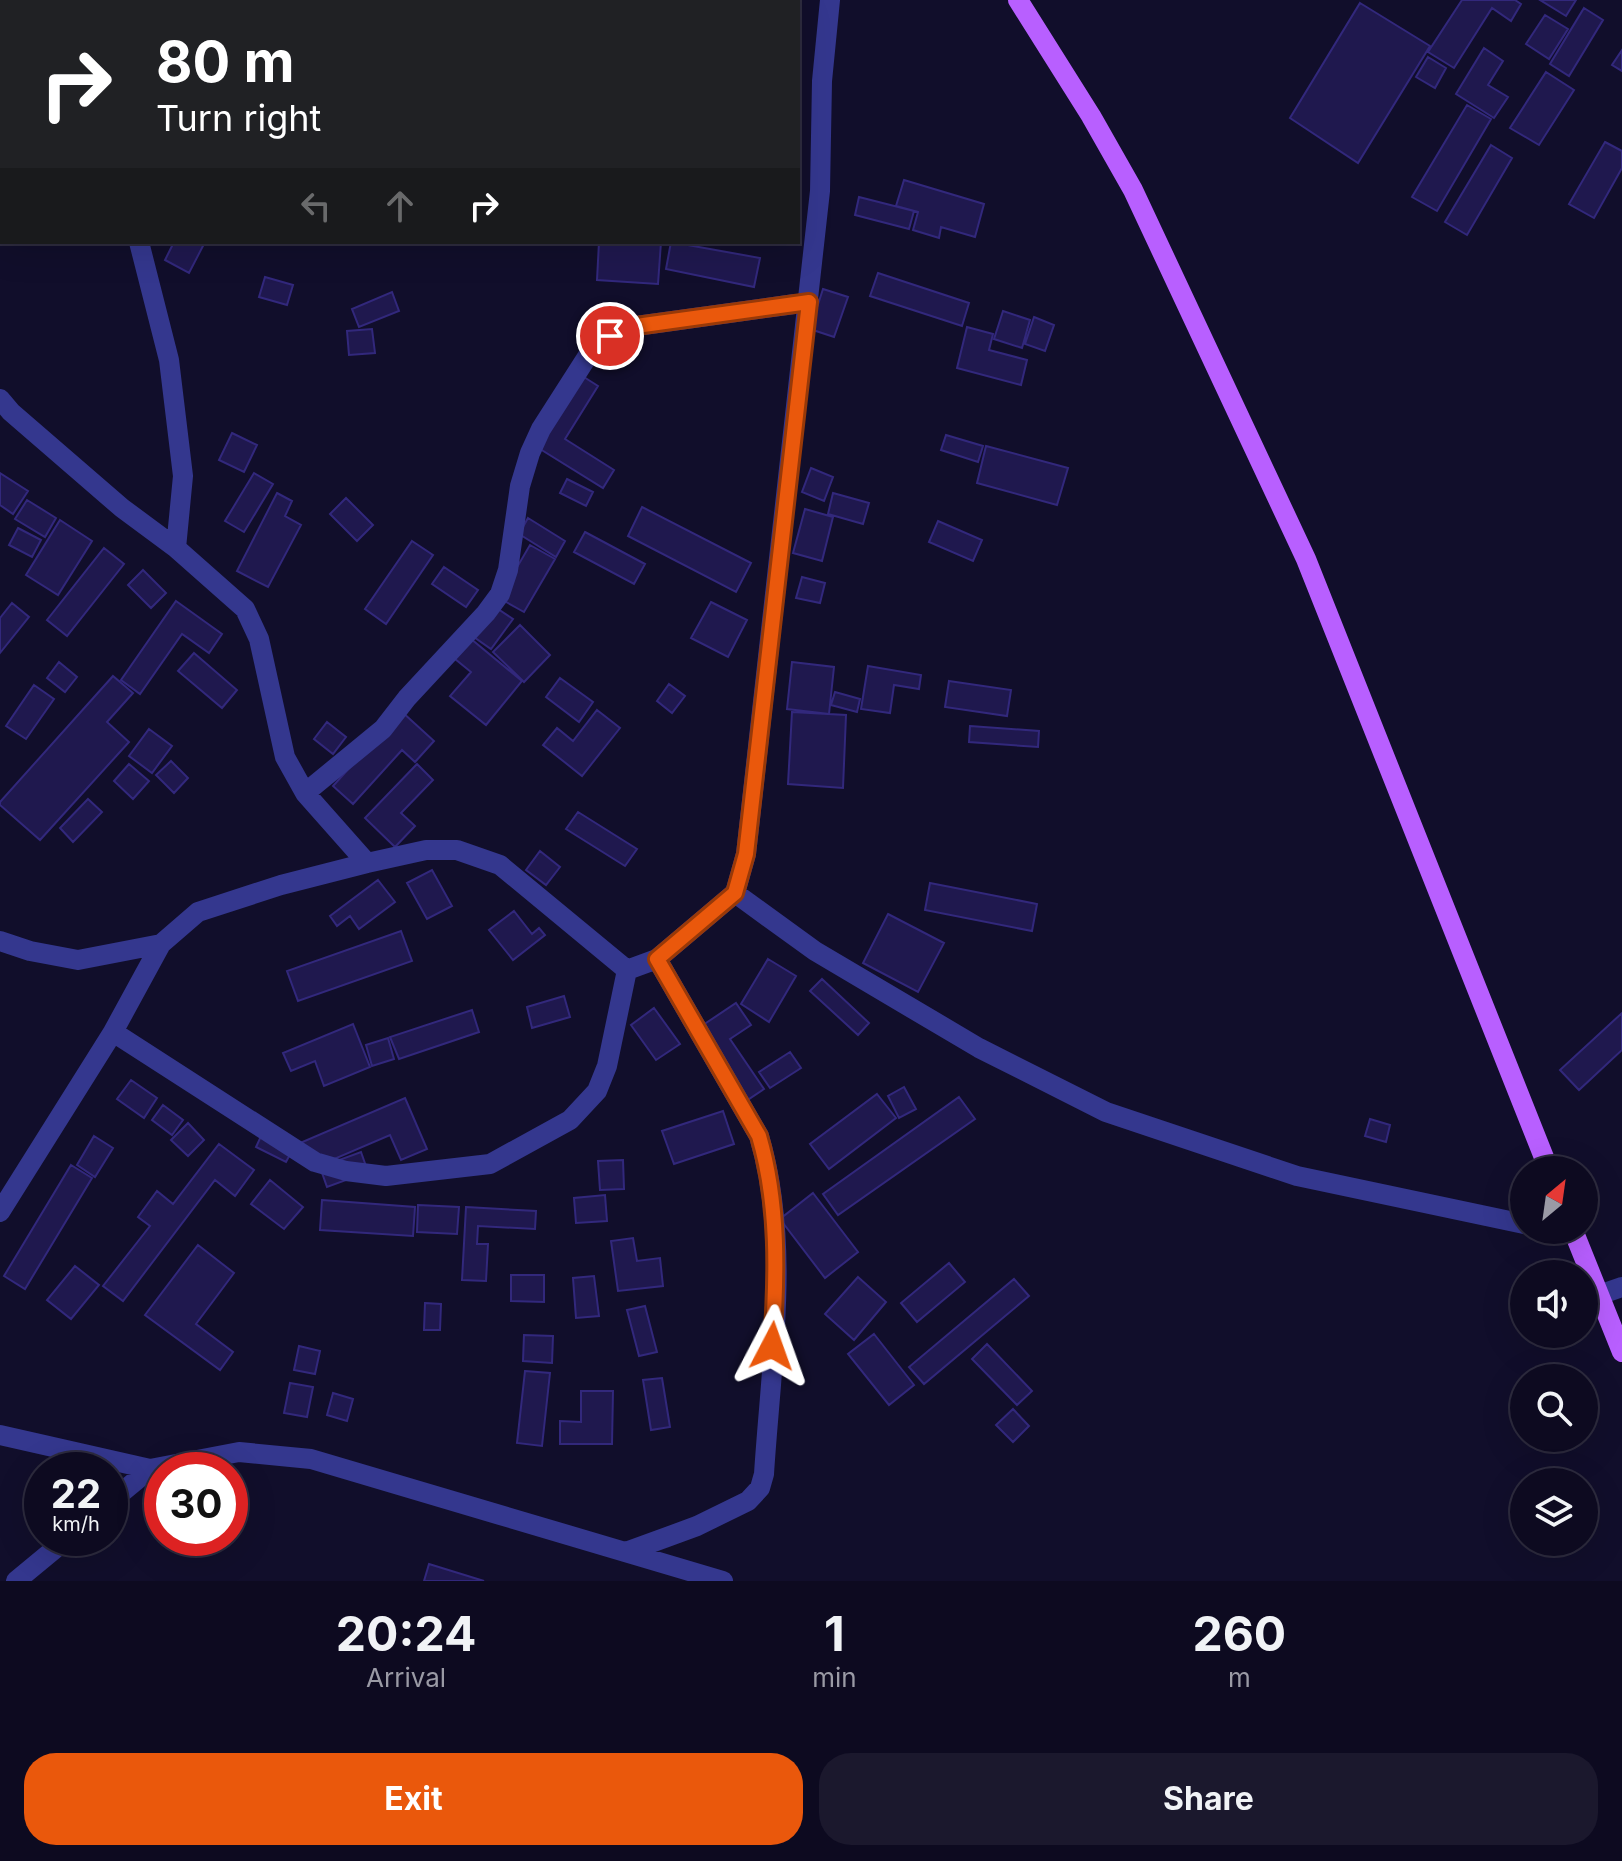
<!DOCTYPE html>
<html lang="en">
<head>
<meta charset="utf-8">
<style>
	:root { --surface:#0d0a20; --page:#1b182d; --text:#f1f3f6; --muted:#9a9aa5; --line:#2d2b3e; --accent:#ea580c }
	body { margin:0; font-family:Inter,sans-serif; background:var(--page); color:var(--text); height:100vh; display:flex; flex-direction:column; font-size:30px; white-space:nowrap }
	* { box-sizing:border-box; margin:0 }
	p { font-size:26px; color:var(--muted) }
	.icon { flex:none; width:44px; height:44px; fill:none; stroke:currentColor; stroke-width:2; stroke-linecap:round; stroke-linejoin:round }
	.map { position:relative; height:1581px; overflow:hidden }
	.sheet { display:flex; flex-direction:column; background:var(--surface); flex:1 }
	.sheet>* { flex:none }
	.banner { position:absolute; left:0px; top:0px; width:800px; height:244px; box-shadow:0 8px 32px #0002,0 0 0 2px var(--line); background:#202124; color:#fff; overflow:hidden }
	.needle { width:52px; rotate:29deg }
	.fabs { position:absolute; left:1510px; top:1156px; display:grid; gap:16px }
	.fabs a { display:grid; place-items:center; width:88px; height:88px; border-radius:50%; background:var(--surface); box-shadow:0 8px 32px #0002,0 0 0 2px var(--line); font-size:40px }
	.speed { position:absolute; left:24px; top:1452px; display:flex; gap:16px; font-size:40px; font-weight:700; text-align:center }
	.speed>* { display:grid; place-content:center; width:104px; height:104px; border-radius:50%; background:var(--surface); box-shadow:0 8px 32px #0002,0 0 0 2px var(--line); line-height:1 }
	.speed small { font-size:20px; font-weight:400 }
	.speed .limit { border:12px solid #d22; background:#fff; color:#111 }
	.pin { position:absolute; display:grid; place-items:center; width:68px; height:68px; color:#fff; margin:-34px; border:4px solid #fff; border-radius:50%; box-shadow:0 2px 8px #0007 }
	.me { position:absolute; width:88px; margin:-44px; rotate:4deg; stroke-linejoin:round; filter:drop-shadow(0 0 6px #0008) }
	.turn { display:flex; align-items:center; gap:28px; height:168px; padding:0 24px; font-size:36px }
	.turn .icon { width:104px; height:104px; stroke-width:2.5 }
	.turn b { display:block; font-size:56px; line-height:68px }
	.lanes { display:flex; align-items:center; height:76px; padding:0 24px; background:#0003; justify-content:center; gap:40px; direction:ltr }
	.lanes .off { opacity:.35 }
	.eta { display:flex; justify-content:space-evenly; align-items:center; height:136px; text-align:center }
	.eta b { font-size:48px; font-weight:700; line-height:56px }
	.cta { display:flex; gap:16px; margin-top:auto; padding:16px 24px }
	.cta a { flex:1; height:92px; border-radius:32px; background:var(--accent); color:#fff; font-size:32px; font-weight:700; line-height:92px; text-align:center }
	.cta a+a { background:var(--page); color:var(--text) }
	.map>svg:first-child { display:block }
</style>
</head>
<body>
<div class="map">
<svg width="1622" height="1581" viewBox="0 0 1622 1581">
	<rect width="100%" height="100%" fill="#110e2b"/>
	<path fill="#1f184e" stroke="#32287c" stroke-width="2" d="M 1462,0 L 1515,0 L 1521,4 L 1511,21 L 1492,8 L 1454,68 L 1428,52 Z
		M 1540,0 L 1576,0 L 1566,16 Z
		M 1360,3 L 1430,46 L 1358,163 L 1290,118 Z
		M 1584,8 L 1603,20 L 1569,76 L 1550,64 Z
		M 1545,15 L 1568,29 L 1549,59 L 1526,44 Z
		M 1484,48 L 1503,61 L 1488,85 L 1508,97 L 1494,118 L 1456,94 Z
		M 1622,50 L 1622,71 L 1612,65 Z
		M 1428,57 L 1446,68 L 1435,88 L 1416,77 Z
		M 1546,72 L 1574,90 L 1539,145 L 1510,128 Z
		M 1467,105 L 1491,119 L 1437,211 L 1412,197 Z
		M 1605,142 L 1622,151 L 1622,168 L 1594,218 L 1569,204 Z
		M 1491,145 L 1512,158 L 1467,235 L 1445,222 Z
		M 904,180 L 984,204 L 975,237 L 941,227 L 939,238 L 913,230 L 918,212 L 896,206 Z
		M 859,197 L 914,211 L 909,229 L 855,215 Z
		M 174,242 L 205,242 L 189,273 L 165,260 Z
		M 599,242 L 661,242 L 658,284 L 597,280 Z
		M 671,242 L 760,258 L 754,287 L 666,269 Z
		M 878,273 L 969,303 L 962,326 L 870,296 Z
		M 265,277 L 293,285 L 287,305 L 259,297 Z
		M 823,289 L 848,297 L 834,337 L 810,329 Z
		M 392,292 L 399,311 L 359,327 L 352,309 Z
		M 1003,311 L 1030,320 L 1022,348 L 994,339 Z
		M 1034,317 L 1054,325 L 1045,351 L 1025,344 Z
		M 967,327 L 993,334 L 989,350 L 1027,360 L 1021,385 L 957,368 Z
		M 372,329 L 375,353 L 349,355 L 347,331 Z
		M 576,372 L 598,386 L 565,439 L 614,470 L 603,488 L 532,444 Z
		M 232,433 L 257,445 L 244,472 L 219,460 Z
		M 946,435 L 983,446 L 978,462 L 941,450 Z
		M 986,446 L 1068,468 L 1057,505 L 977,483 Z
		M 811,468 L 833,477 L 824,501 L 802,492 Z
		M 0,473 L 28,491 L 13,514 L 0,505 Z
		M 254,473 L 273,484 L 244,532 L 225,521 Z
		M 567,479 L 593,492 L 586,506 L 560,493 Z
		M 277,493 L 292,501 L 285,516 L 301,525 L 268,587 L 237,571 Z
		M 833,493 L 869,503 L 863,524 L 828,514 Z
		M 346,498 L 373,525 L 357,541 L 330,514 Z
		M 27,500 L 56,518 L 45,537 L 15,519 Z
		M 642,507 L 751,563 L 736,592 L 628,536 Z
		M 805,509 L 833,517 L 822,561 L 793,553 Z
		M 528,518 L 565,541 L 556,557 L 519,534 Z
		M 60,520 L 92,541 L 58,595 L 26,575 Z
		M 938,521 L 982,540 L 973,561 L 929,542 Z
		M 18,528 L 41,540 L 32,557 L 9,545 Z
		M 585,532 L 645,564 L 634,584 L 574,552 Z
		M 412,541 L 433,555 L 386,624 L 365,609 Z
		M 530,545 L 555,559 L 524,612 L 499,598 Z
		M 104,548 L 124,564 L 67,636 L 47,620 Z
		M 444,567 L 478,590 L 466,607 L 432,584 Z
		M 143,570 L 166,593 L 151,608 L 128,585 Z
		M 802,577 L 825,583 L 820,603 L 796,598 Z
		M 176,601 L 222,634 L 209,653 L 182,634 L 140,694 L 121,680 Z
		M 711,602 L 747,620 L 728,657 L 691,638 Z
		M 12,603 L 29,617 L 0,653 L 0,618 Z
		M 492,605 L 513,619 L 491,649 L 471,635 Z
		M 520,625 L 550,655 L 524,682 L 493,652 Z
		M 465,634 L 522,681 L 486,725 L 450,696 L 471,672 L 449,654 Z
		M 194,653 L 237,690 L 222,708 L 178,671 Z
		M 59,662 L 77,677 L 65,692 L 47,678 Z
		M 792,662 L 834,667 L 829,714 L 787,709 Z
		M 868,666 L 921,675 L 919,689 L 894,685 L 890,713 L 861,709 Z
		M 113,676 L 133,693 L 107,722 L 129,742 L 40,840 L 0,805 L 0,802 Z
		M 560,678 L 593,702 L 579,722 L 546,697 Z
		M 949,681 L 1011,690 L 1007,716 L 945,707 Z
		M 669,684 L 685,696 L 672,713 L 657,701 Z
		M 34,685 L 54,699 L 26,739 L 6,726 Z
		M 835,692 L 860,699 L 857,712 L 831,705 Z
		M 597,710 L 620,728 L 582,776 L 543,745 L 557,728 L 573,741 Z
		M 401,711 L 434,741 L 415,762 L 402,750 L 353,804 L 333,786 Z
		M 792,712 L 846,715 L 843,788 L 788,784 Z
		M 327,722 L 346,737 L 333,754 L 314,739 Z
		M 970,726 L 1039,731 L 1038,747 L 969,742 Z
		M 149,729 L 172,746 L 152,773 L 129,756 Z
		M 171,761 L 188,778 L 174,793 L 156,775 Z
		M 129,764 L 149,781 L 133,799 L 114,781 Z
		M 417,764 L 433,780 L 401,813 L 415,826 L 395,847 L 365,818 Z
		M 88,799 L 102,812 L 73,842 L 60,828 Z
		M 578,812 L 637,849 L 625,866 L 566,829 Z
		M 540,851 L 560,867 L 546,885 L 526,870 Z
		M 432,870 L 452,906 L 427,919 L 407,883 Z
		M 378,880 L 395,902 L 359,929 L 350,916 L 337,926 L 330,916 Z
		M 930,883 L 1037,904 L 1032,931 L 925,910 Z
		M 514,911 L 532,934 L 539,928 L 545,935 L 513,960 L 489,930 Z
		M 888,914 L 944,943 L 918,992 L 863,963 Z
		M 401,931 L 412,961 L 298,1001 L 287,971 Z
		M 768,959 L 796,976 L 769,1022 L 741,1004 Z
		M 822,979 L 869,1023 L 858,1035 L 810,991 Z
		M 564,996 L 570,1017 L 532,1028 L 527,1007 Z
		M 736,1003 L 751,1025 L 730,1039 L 764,1089 L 746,1101 L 697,1029 Z
		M 654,1008 L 680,1044 L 656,1060 L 631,1025 Z
		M 472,1010 L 479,1032 L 399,1059 L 390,1037 Z
		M 1622,1013 L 1622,1050 L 1579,1090 L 1560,1070 Z
		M 353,1024 L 370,1067 L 324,1086 L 315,1061 L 291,1071 L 283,1053 Z
		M 388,1038 L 394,1059 L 372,1066 L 366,1045 Z
		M 790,1052 L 801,1068 L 770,1088 L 759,1072 Z
		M 131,1080 L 157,1098 L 144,1118 L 117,1099 Z
		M 904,1087 L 916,1109 L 899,1118 L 888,1096 Z
		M 877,1094 L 896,1118 L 829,1169 L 810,1144 Z
		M 959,1097 L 975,1119 L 838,1215 L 823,1194 Z
		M 405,1098 L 427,1149 L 401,1160 L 390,1135 L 311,1169 L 300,1143 Z
		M 163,1105 L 183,1120 L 172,1135 L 152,1120 Z
		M 723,1111 L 734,1144 L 674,1164 L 662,1131 Z
		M 1370,1119 L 1390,1125 L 1386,1142 L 1365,1136 Z
		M 188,1123 L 204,1140 L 188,1156 L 171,1140 Z
		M 262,1134 L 293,1149 L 286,1162 L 256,1147 Z
		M 94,1136 L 113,1148 L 95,1177 L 77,1165 Z
		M 219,1144 L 254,1170 L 235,1196 L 215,1180 L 123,1301 L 103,1286 L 150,1226 L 138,1217 L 157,1191 L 173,1204 Z
		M 361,1152 L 368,1172 L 327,1187 L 320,1167 Z
		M 623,1160 L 624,1189 L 600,1190 L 598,1161 Z
		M 71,1165 L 92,1178 L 25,1289 L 4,1276 Z
		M 270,1180 L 303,1207 L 284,1229 L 251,1204 Z
		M 813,1193 L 858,1252 L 825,1278 L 780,1219 Z
		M 605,1195 L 607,1221 L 576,1223 L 574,1198 Z
		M 322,1200 L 415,1207 L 413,1236 L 320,1230 Z
		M 418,1205 L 459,1207 L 457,1234 L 417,1232 Z
		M 466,1207 L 536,1211 L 535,1229 L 478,1226 L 477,1244 L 488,1244 L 486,1281 L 462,1280 Z
		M 633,1238 L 637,1261 L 660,1258 L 663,1286 L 618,1291 L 611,1241 Z
		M 198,1245 L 234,1273 L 196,1324 L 233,1352 L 220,1370 L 145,1315 Z
		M 949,1263 L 965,1282 L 917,1322 L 901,1303 Z
		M 75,1266 L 99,1285 L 71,1319 L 47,1300 Z
		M 511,1275 L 544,1275 L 544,1302 L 511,1301 Z
		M 594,1276 L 599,1316 L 576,1318 L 573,1278 Z
		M 858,1277 L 886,1302 L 854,1340 L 825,1314 Z
		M 1014,1279 L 1029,1296 L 924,1384 L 909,1367 Z
		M 425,1303 L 441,1304 L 440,1330 L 424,1330 Z
		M 645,1306 L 657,1352 L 639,1356 L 627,1310 Z
		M 874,1334 L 914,1385 L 889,1405 L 848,1354 Z
		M 524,1335 L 553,1336 L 552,1363 L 523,1361 Z
		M 987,1344 L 1032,1391 L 1017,1405 L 972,1359 Z
		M 299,1346 L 320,1351 L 315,1374 L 294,1370 Z
		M 525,1371 L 550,1373 L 542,1446 L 517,1443 Z
		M 662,1378 L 670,1427 L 651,1430 L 643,1380 Z
		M 290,1383 L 313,1387 L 307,1417 L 284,1413 Z
		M 581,1391 L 613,1391 L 612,1444 L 560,1444 L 560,1421 L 581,1422 Z
		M 333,1393 L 353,1399 L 347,1421 L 327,1415 Z
		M 1013,1409 L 1029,1426 L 1013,1442 L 996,1425 Z
		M 429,1564 L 484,1581 L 424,1581 Z"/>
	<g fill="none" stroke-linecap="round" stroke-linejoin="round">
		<path stroke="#34378e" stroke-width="20" d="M 40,0 L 41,2
			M 19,2 L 20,0
			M 0,43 L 2,39
			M 139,242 L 169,360 L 183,476 L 176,548
			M 0,399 L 11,412 L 122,508 L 176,548 L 245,609 L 259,639 L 285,757 L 305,793 L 367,863
			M 305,793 L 383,729 L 407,698 L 486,613 L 500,594 L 508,570 L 520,486 L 530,453 L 541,429 L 589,354 L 610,336 L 629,327 L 809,302
			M 735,893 L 815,951 L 979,1048 L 1106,1112 L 1297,1176 L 1524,1224
			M 0,941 L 30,951 L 78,960 L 161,944
			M 627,970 L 657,959 L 735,893 L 746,854 L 820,191 L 822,81 L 830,0
			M 113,1032 L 315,1162 L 346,1171 L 386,1176 L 490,1164 L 570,1120 L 597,1091 L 607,1066 L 627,970
			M 0,1212 L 113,1032 L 161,944 L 198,912 L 281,885 L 367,863 L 426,850 L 457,850 L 500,865 L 627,970
			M 1553,1230 L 1575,1235
			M 1599,1295 L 1622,1287
			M 0,1435 L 150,1469 L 239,1452 L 311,1459 L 723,1581
			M 110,1502 L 150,1469
			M 626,1552 L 697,1526 L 748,1501 L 760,1488 L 764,1474 C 771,1363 791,1244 759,1136 L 657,959
			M 16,1581 L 68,1538"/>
		<path stroke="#b85fff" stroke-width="20" d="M 1018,0 L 1091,116 L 1133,190 L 1306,559 L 1549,1170
			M 1573,1230 L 1622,1352"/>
	</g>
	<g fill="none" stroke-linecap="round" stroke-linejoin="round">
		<g stroke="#983908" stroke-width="20">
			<path id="route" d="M 610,336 L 629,327 L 809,302 L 746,854 L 735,893 L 657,959 L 759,1136 C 779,1204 777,1276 772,1346"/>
		</g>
		<use href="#route" stroke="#ea580c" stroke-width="14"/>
	</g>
</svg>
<div class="fabs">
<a><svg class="needle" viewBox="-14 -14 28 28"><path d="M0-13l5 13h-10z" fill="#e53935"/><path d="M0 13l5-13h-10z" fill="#9a9aa5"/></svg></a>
<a><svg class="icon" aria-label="sound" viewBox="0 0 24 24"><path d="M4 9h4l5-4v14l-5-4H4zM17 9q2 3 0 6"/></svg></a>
<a><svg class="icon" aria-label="search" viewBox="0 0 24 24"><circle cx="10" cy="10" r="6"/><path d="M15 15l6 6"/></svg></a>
<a><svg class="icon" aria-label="layers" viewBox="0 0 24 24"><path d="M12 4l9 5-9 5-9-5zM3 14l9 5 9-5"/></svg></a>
</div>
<div class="speed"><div>22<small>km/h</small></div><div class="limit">30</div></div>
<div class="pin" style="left:610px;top:336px;background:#d93025"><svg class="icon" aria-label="arrive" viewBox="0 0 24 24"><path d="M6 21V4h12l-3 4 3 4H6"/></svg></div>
<svg class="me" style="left:772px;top:1346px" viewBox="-20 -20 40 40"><path d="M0-17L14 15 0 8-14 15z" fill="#ea580c" stroke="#fff" stroke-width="4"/></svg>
<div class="banner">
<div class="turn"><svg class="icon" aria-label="right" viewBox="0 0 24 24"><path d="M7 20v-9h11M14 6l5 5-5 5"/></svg><div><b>80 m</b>Turn right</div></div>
<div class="lanes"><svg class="icon off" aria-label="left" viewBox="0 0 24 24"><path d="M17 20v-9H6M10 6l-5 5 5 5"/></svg><svg class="icon off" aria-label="ahead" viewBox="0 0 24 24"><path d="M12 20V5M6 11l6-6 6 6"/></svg><svg class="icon" aria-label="right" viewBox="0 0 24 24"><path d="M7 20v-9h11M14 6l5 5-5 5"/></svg></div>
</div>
</div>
<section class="sheet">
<div class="eta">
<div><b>20:24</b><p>Arrival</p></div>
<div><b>1</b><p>min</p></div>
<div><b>260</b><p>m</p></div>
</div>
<div class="cta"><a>Exit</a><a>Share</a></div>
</section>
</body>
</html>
